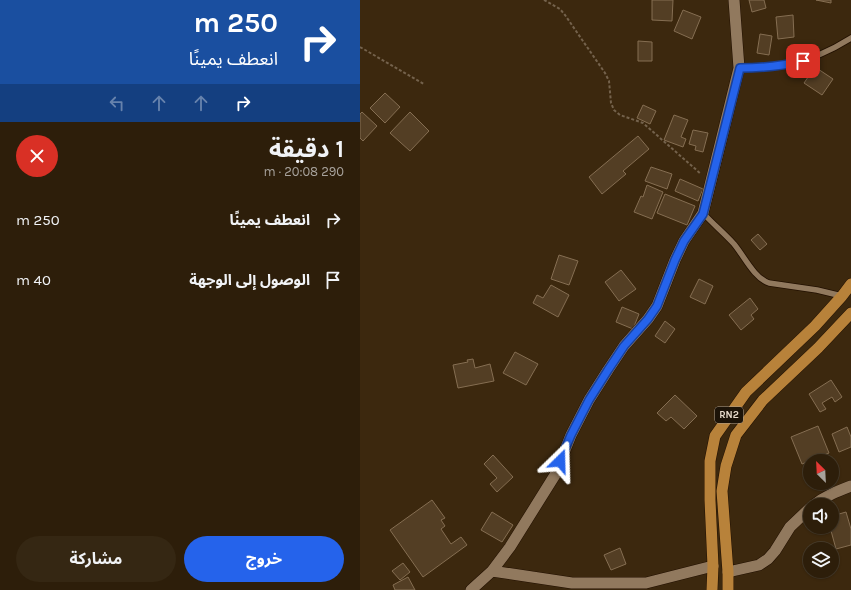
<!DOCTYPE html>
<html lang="ar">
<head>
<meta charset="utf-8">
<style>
	:root { --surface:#2d1e0a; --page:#352713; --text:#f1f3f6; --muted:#a7a29c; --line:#483c2b; --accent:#2563eb }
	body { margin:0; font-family:Karla,"Noto Sans Arabic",sans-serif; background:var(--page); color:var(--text); direction:rtl; height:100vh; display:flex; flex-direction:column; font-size:15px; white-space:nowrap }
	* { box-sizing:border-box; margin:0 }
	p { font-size:13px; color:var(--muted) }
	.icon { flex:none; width:22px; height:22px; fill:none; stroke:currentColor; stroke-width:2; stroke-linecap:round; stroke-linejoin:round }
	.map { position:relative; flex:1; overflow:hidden; direction:ltr }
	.panel { display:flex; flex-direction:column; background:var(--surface); width:360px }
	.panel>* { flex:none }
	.guide { background:#1a4fa0; color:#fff; overflow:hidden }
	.needle { width:26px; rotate:336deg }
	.controls { position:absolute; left:443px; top:454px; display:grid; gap:8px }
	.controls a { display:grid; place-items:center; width:36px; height:36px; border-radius:50%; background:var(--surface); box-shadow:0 1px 3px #0004,0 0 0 1px var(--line); font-size:20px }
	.pin { position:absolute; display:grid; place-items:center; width:34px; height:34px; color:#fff; margin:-17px; border-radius:8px; box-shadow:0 2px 6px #0006 }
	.me { position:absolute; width:44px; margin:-22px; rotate:22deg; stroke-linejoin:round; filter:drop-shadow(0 0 3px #0008) }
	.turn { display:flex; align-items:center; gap:14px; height:84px; padding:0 16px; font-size:18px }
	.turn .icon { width:52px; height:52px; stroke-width:2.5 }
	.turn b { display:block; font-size:28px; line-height:34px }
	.lanes { display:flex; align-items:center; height:38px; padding:0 16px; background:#0003; justify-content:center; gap:20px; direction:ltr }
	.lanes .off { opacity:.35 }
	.round { display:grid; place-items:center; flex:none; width:42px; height:42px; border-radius:21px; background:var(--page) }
	.headline { display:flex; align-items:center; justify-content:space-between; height:68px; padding:0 16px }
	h1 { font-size:24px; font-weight:700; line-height:30px }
	.primary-button { display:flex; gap:8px; margin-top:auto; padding:8px 16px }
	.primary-button a { flex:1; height:46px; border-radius:24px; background:var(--accent); color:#fff; font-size:16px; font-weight:700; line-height:46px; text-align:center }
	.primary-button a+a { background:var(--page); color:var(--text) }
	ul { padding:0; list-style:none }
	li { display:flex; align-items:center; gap:12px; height:60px; padding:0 16px }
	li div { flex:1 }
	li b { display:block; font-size:15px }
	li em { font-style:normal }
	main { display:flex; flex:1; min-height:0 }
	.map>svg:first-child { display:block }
</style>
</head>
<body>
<main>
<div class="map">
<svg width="491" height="590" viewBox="0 0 491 590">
	<rect width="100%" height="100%" fill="#3c280e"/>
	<path fill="#533e24" stroke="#856e52" d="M 292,0 L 313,0 L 312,21 L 292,20 Z
		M 389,0 L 404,0 L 406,8 L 392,12 Z
		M 456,0 L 471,0 L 471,3 Z
		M 323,10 L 341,17 L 332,39 L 314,31 Z
		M 433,15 L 434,37 L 418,39 L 416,17 Z
		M 400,34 L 412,36 L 409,55 L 397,53 Z
		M 278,41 L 292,42 L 292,61 L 278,61 Z
		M 455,67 L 473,79 L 462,95 L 444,83 Z
		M 25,93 L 40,107 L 25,123 L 10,108 Z
		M 283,105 L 296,111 L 290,124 L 277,118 Z
		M 2,112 L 17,126 L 3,141 L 0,138 L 0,114 Z
		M 50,112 L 69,131 L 50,151 L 30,133 Z
		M 314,115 L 328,120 L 321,137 L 326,139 L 323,147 L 304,140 Z
		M 333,130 L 348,133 L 343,152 L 335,150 L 336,146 L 329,144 Z
		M 278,136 L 289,149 L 263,171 L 266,174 L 242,194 L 229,177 Z
		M 291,167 L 312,174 L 307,189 L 285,181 Z
		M 320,179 L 343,189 L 338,201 L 315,191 Z
		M 287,185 L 303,192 L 292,219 L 274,212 L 281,196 L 283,197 Z
		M 305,194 L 335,206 L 327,225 L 297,213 Z
		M 398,234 L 407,244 L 400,250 L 391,240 Z
		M 199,255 L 218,261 L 209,285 L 191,279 Z
		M 261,270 L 276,289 L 259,301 L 245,282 Z
		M 339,279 L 353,286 L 345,304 L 330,297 Z
		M 191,285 L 209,295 L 198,317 L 173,303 L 177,295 L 183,298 Z
		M 390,298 L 398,309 L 391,315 L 394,319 L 381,330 L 369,315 Z
		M 262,307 L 279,314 L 273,329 L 256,322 Z
		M 305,321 L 315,329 L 305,343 L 295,336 Z
		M 155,352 L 178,364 L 166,385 L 143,373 Z
		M 113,359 L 115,368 L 130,364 L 134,381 L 98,388 L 93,365 L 108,362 L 107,360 Z
		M 471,380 L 482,397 L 475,402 L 472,397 L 462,403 L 466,409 L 460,412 L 449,394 Z
		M 315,395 L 337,416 L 324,429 L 311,417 L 306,421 L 297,413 Z
		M 458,426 L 469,453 L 442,464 L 431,437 Z
		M 487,427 L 491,437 L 491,447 L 479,452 L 472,434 Z
		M 133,455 L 153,477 L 137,492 L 130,484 L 137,478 L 124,464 Z
		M 72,500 L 85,518 L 81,520 L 85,526 L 81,529 L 91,544 L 101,537 L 107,545 L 63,577 L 30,530 Z
		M 132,512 L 153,525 L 142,542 L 121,530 Z
		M 486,512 L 491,529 L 491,545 L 476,549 L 470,527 L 472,527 L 472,516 Z
		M 260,548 L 266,564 L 251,570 L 244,555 Z
		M 43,563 L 50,572 L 40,580 L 32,571 Z
		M 48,577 L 55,590 L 35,590 L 33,585 Z"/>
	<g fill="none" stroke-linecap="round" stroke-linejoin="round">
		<g stroke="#221000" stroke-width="7">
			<path id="service" d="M 379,68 C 396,68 412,68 429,64 C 450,60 472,50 491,38
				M 343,213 C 353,224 364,233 374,244 C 384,256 394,278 409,283 L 457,290 L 482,296"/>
		</g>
		<g stroke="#221000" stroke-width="12">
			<path id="minor" d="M 454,505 C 465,496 478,491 491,486
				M 132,571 L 212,583 L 286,583 L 353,566
				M 368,572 L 399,565 L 408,559 L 415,551 L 430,527 L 450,508
				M 111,590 L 132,571 L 150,547 L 195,475 L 211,435 L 229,400 L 248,370 L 264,346 L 288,319 L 297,306 L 315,260 L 324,241 L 343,213 L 379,68 L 374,0"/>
		</g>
		<g stroke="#221000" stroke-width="12">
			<path id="trunk" d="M 352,590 L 353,566 L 350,500 L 350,461 L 355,436 L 386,392 L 455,326 L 482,296 L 491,284
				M 368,590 L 368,572 L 362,491 L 366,466 L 376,435 L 403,400 L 458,348 L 491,313"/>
		</g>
		<path stroke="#74624c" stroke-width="2" stroke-dasharray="3 2" stroke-linecap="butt" d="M 184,0 L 200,9 L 205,15 L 245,73 L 249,81 L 251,103 L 254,110 L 260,115 L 283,123 L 341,174
			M 0,47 L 64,84"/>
		<use href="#service" stroke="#91795e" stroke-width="5.5"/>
		<use href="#minor" stroke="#91795e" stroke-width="11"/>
		<use href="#trunk" stroke="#b8823a" stroke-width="11"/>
	</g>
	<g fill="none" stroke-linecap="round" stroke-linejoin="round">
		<g stroke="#184099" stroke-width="10">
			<path id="route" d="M 200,461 L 211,435 L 229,400 L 248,370 L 264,346 L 288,319 L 297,306 L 315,260 L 324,241 L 343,214 L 380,68 C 401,68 422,66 443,61"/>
		</g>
		<use href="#route" stroke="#2563eb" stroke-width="7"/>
	</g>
	<g text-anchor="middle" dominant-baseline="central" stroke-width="3.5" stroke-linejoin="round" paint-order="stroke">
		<rect fill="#1c1308" stroke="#aca092" stroke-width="1" x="355" y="407" width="28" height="16" rx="3"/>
		<g font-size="10" font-weight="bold" fill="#e9dccd">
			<text x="369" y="415">RN2</text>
		</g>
	</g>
</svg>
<div class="controls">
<a><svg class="needle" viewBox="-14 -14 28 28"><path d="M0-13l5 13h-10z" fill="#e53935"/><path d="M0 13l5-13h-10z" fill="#a7a29c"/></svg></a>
<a><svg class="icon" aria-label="sound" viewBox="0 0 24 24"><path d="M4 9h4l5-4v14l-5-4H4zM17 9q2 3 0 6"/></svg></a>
<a><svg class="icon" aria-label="layers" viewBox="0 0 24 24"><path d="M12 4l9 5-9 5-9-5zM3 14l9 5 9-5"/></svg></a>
</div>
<div class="pin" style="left:443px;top:61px;background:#d93025"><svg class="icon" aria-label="arrive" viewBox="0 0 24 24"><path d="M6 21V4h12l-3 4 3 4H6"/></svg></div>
<svg class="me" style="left:200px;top:461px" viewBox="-20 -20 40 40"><path d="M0-17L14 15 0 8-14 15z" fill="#2563eb" stroke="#fff" stroke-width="4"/></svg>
</div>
<section class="panel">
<div class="guide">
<div class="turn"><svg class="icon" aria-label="right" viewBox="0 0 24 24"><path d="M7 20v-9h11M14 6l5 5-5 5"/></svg><div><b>250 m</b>انعطف يمينًا</div></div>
<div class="lanes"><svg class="icon off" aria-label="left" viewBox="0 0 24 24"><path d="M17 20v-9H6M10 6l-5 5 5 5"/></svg><svg class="icon off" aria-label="ahead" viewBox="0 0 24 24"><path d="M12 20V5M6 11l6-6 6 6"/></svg><svg class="icon off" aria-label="ahead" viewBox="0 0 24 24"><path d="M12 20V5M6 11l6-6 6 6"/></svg><svg class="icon" aria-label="right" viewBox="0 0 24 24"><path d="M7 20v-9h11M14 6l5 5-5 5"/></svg></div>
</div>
<div class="headline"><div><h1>1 دقيقة</h1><p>290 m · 20:08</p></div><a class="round" style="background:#d93025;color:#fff"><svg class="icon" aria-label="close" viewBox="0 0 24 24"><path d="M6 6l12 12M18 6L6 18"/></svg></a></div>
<ul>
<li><svg class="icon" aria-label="right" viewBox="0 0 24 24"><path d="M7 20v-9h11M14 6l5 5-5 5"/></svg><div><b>انعطف يمينًا</b></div><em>250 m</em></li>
<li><svg class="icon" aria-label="arrive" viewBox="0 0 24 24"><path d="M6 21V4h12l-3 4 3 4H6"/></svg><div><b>الوصول إلى الوجهة</b></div><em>40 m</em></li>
</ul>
<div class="primary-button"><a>خروج</a><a>مشاركة</a></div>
</section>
</main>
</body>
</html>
